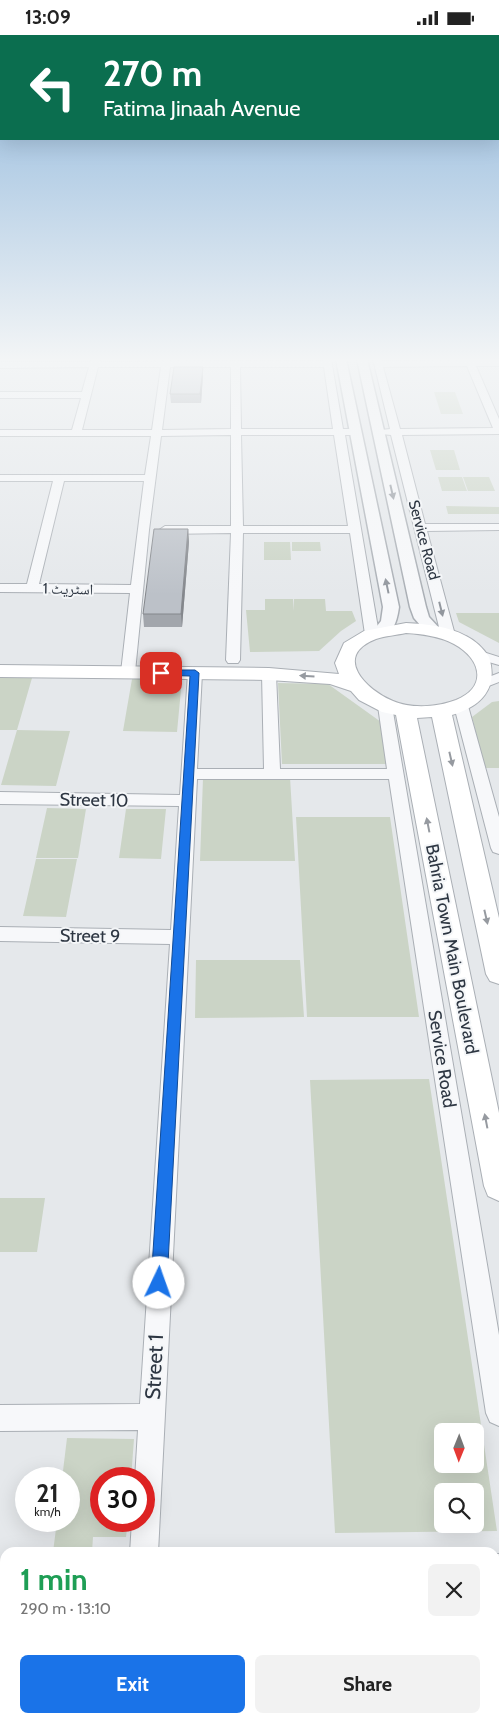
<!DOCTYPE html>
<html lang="en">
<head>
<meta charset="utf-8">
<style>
	:root { --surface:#fff; --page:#f2f2f2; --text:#222; --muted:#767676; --accent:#1a73e8 }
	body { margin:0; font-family:Cabin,"Noto Naskh Arabic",sans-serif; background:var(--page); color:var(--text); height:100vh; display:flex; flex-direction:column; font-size:19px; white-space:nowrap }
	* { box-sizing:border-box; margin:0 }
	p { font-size:16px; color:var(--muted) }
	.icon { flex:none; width:28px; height:28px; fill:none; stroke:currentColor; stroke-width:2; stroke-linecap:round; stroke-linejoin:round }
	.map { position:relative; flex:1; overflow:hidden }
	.sheet { position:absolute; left:0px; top:1512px; width:500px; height:176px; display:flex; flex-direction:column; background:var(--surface); border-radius:15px 15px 0 0; box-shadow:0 5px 20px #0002 }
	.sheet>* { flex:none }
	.banner { position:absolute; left:0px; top:0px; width:500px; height:105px; box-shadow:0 5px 20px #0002; background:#0b6e4f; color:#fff; overflow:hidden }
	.needle { width:32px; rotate:181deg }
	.tools { position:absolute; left:434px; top:1388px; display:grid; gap:10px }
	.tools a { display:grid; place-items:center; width:50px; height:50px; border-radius:8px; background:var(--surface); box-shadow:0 5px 20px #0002; font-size:25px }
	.speed { position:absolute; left:15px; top:1432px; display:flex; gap:10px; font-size:25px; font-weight:700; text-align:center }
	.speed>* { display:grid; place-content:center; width:65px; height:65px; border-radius:50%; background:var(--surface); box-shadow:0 5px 20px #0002; line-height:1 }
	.speed small { font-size:12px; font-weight:400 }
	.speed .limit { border:8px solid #d22; background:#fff; color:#111 }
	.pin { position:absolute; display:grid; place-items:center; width:42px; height:42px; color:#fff; margin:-21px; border-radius:10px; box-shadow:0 2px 8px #0006 }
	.me { position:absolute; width:55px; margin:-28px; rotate:3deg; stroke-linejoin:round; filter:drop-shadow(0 0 4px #0008) }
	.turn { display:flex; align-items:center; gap:18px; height:105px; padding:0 20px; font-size:22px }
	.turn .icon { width:65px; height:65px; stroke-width:2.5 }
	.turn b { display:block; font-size:35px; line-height:42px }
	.round { display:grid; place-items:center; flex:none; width:52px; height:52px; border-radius:8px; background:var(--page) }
	.headline { display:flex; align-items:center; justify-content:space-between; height:85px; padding:0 20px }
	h1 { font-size:30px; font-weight:800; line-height:38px; color:#1e9e55 }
	.button { display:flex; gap:10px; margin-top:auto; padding:10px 20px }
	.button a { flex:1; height:58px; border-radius:8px; background:var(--accent); color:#fff; font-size:20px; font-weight:800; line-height:58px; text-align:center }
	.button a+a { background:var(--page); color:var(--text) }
	.status { display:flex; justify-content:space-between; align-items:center; height:35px; padding:0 25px; background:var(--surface); direction:ltr }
	.status svg { height:14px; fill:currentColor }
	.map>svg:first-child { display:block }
</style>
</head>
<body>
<div class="status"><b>13:09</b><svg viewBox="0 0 49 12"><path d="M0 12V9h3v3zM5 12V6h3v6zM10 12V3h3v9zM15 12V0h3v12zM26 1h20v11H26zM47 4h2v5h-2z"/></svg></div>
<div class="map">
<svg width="499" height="1688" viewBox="0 0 499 1688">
	<rect width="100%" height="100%" fill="#e5e8eb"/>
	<path fill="#cbd4c6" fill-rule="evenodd" d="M 434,357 L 455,357 L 463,379 L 441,379 Z
		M 430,415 L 454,415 L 460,435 L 436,435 Z
		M 438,442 L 462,442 L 467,456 L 442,456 Z
		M 463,442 L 489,442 L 495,456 L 468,456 Z
		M 446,471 L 499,472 L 499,479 L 448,479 Z
		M 264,507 L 290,507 L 291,525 L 264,525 Z
		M 292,507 L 320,507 L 321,516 L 292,516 Z
		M 265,564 L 293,564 L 294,576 L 294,564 L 325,564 L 326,576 L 352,576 L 356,586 L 341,596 L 319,616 L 250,617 L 246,575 L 265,575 Z
		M 456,578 L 499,578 L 499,608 L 459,587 Z
		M 0,642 L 32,643 L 17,695 L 0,695 Z
		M 132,644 L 182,644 L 177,697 L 123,696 Z
		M 278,648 L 328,649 L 381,687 L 388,729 L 282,729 Z
		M 499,666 L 499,733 L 485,733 L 472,682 L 492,667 Z
		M 17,695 L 70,696 L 56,751 L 1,750 Z
		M 290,742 L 295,826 L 200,826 L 203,743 Z
		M 47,773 L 86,774 L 78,823 L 36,823 Z
		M 126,774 L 166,774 L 161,824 L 119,823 Z
		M 296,782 L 390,782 L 419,982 L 307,982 Z
		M 36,824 L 77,824 L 66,882 L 23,881 Z
		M 196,925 L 300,925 L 304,982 L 195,983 Z
		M 429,1044 L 497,1496 L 335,1498 L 310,1045 ZM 442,1396 L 475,1396 L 475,1429 L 442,1429 ZM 442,1456 L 475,1456 L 475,1489 L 442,1489 Z
		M 0,1163 L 45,1163 L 37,1217 L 0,1217 Z
		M 67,1403 L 134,1404 L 131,1444 L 101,1444 L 101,1486 L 128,1486 L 126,1502 L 93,1502 L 92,1517 L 53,1517 L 57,1486 L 69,1486 L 69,1444 L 62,1444 Z"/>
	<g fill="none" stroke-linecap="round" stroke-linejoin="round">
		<g stroke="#aaafb5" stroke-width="2">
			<path id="minor" d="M 92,324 L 100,324 L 100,327 L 323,326 L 323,324 L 331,324 L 343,394 L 355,394 L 360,397 L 355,400 L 345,400 L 379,599 L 377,602 L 372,603 L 365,599 L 350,498 L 243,498 L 240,625 L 238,628 L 228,628 L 226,625 L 231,498 L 165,499 L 159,495 L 165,491 L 231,491 L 231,400 L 161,401 L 149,495 L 135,637 L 133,640 L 123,640 L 121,637 L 130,558 L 0,557 L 0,549 L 27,549 L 53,446 L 0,446 L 0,440 L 145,440 L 151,401 L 0,401 L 0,395 L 72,395 L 81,363 L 0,363 L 0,357 L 82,357 L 89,332 L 0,333 L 0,327 L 91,327 ZM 98,332 L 161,332 L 152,395 L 82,395 ZM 170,332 L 231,332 L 231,394 L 162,395 ZM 240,332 L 324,332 L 333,394 L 241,394 ZM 241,400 L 334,400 L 348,491 L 243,491 ZM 64,446 L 144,446 L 131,550 L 39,549 Z
				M 373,324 L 381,324 L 382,326 L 499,325 L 499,331 L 476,331 L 499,384 L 499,399 L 402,400 L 425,489 L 499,489 L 499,495 L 427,496 L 455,600 L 453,603 L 448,604 L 441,600 L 391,400 L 381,399 L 380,397 L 381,395 L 390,394 ZM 467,331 L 493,393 L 400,394 L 383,332 Z
				M 480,616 L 499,622 L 499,630 L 475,623 L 473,620 L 475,617 Z
				M 195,634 L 202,638 L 197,734 L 264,734 L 262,639 L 264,636 L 274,636 L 276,639 L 280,734 L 387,734 L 378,671 L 380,668 L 390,668 L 392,671 L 499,1300 L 499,1391 L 490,1387 L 486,1378 L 389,744 L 197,744 L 158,1518 L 130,1518 L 132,1486 L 144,1486 L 144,1444 L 135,1444 L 138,1395 L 0,1396 L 0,1370 L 140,1369 L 170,909 L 0,906 L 0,892 L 171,895 L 179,771 L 0,769 L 0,757 L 180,760 L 188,638 Z
				M 499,638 L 499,647 L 486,652 L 481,651 L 479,648 L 481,645 Z
				M 461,666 L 466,668 L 468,671 L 499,782 L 499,819 L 493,817 L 491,813 L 454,671 L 456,668 Z
				M 495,1519 L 499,1519 L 499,1547 L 495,1547 Z
				M 0,1600 L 5,1600 L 5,1630 L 0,1630 Z
				M 72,1684 L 104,1684 L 103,1688 L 71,1688 Z
				M 261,1684 L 293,1684 L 293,1688 L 261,1688 Z"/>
		</g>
		<g stroke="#aaafb5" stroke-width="3">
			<path id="tertiary" d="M 336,324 L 346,324 L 399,572 C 397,586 393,604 375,599 L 373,596 L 381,586 L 383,572 Z
				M 357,324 L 367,324 L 426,572 L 429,582 L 441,595 L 439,598 L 427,598 L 414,583 L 410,572 Z"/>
		</g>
		<g stroke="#aaafb5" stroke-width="2">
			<path id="secondary" d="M 406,588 C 426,589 448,591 466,601 C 476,606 483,613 489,622 C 499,654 480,672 452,680 L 499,883 L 499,949 L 490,946 L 486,939 L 432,682 L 417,683 L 499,1078 L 499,1166 L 488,1161 L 484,1151 L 396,680 L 382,677 L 359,665 L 351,656 L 330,649 L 269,645 L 0,642 L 0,630 L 269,633 L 339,639 L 335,628 L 344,608 L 364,596 ZM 406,598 C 422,599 439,601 454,609 C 480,623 489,651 456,665 C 438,672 411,674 393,666 C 366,655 332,621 376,604 C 385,601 397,600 406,598 Z"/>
		</g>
		<use href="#minor" fill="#f7f8fa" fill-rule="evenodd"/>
		<use href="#tertiary" fill="#f7f8fa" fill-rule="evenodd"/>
		<use href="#secondary" fill="#fff" fill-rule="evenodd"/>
	</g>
	<path fill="#a2a6ac" d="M 203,340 L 201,368 L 171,368 L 170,359 Z
		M 188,494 L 189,507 L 182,592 L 144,592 L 143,579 Z"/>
	<path fill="#84878c" d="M 203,332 L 203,340 L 201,368 L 200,359 Z
		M 188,494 L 189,507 L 182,592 L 181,579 Z"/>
	<path fill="#bcc1c8" stroke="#84878c" d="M 174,332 L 203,332 L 200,359 L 170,359 Z
		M 154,494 L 188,494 L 181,579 L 143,579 Z"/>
	<defs><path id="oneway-solid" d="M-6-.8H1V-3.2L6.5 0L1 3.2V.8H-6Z" transform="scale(1.25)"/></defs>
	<g fill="#92979e">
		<use href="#oneway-solid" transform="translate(392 457) rotate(77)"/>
		<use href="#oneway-solid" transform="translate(387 551) rotate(-102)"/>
		<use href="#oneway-solid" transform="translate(441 574) rotate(76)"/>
	</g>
	<g fill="#969aa0">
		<use href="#oneway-solid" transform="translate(307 641) rotate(-177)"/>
		<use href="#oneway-solid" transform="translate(451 724) rotate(77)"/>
		<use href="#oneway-solid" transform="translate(428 790) rotate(-101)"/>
		<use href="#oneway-solid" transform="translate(486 882) rotate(77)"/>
		<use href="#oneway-solid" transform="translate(486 1086) rotate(-101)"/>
	</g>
	<linearGradient id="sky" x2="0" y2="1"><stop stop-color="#8cb5db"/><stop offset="0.58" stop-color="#f3f5f6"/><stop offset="1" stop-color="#f3f5f6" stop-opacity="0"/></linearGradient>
	<rect width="499" height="560" fill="url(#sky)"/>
	<path fill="#1a73e8" stroke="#114b97" d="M 161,635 L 195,635 L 199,638 L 167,1248 L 165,1253 L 159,1256 L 154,1253 L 151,1248 L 190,641 L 158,640 L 158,636 Z"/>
	<g text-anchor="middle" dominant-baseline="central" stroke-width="4" stroke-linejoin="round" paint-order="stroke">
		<g font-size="15" fill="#2d3642" stroke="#f4f6f8">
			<text transform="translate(424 505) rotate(75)">Service Road</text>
			<text transform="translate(68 554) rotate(1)">اسٹریٹ 1</text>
		</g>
		<g font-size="18" fill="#2d3642" stroke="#f4f6f8">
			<text transform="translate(94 765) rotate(1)">Street 10</text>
			<text transform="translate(90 901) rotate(1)">Street 9</text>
			<text transform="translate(452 914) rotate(79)">Bahria Town Main Boulevard</text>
			<text transform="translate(442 1024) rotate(81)">Service Road</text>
		</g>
		<g font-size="21" fill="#2d3642" stroke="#f4f6f8">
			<text transform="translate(154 1332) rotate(-87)">Street 1</text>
		</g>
	</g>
</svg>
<div class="tools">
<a><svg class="needle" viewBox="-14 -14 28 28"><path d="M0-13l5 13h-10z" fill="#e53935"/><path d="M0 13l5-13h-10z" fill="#767676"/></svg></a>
<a><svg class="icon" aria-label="search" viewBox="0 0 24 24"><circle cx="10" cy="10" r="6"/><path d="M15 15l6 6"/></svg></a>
</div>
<div class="speed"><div>21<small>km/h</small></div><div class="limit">30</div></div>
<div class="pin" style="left:161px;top:638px;background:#d93025"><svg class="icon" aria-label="arrive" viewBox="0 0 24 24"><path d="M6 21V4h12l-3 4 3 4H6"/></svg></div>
<svg class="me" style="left:159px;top:1248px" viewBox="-20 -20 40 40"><circle r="19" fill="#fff"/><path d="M0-13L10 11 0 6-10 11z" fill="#1a73e8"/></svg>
<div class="banner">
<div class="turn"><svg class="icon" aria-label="left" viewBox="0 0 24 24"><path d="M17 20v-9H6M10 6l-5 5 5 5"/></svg><div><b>270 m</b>Fatima Jinaah Avenue</div></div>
</div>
<section class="sheet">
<div class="headline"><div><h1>1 min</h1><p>290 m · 13:10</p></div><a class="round"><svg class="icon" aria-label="close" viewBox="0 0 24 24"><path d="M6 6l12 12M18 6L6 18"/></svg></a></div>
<div class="button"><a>Exit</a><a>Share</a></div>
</section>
</div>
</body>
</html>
